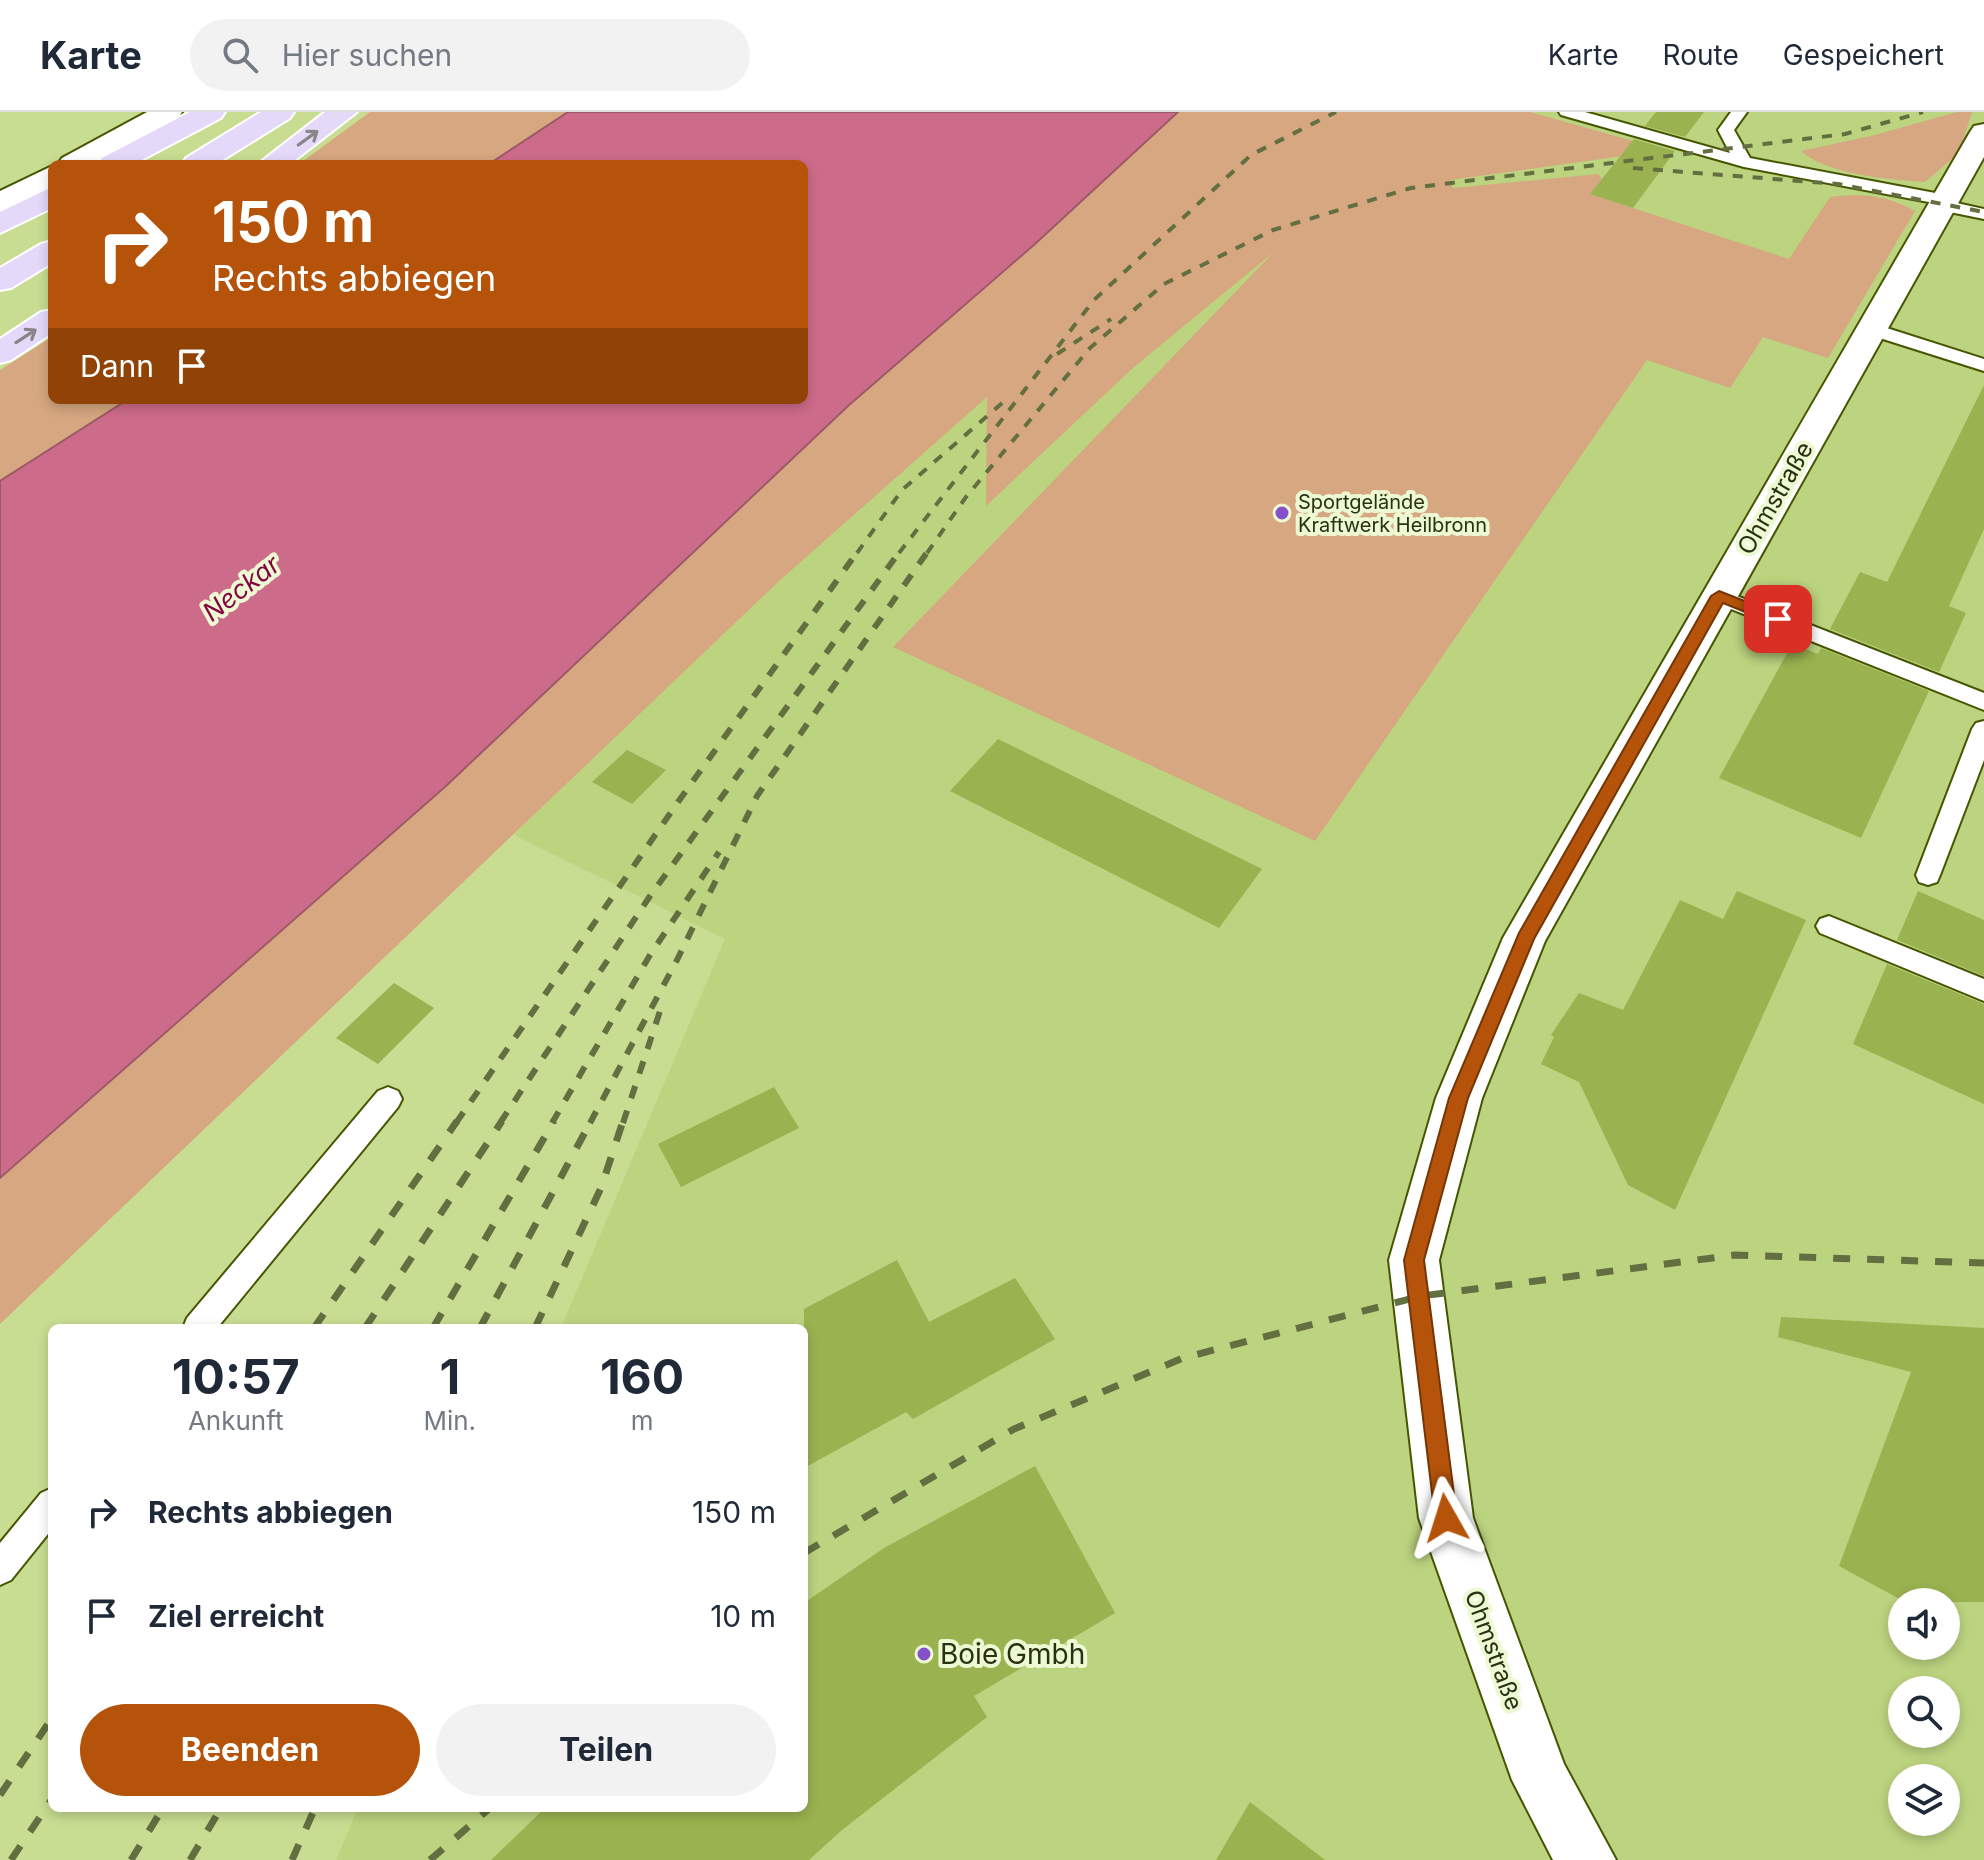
<!DOCTYPE html>
<html lang="de">
<head>
<meta charset="utf-8">
<style>
	:root { --surface:#fff; --page:#f2f2f3; --text:#1f2937; --muted:#747a83; --line:#e0e1e3; --accent:#b45309 }
	body { margin:0; font-family:Inter,sans-serif; background:var(--page); color:var(--text); height:100vh; display:flex; flex-direction:column; font-size:30px; white-space:nowrap }
	* { box-sizing:border-box; margin:0 }
	p { font-size:26px; color:var(--muted) }
	.icon { flex:none; width:44px; height:44px; fill:none; stroke:currentColor; stroke-width:2; stroke-linecap:round; stroke-linejoin:round }
	.map { position:relative; flex:1; overflow:hidden }
	.side { position:absolute; left:48px; top:1212px; width:760px; height:488px; display:flex; flex-direction:column; background:var(--surface); border-radius:12px; box-shadow:0 4px 12px #0003 }
	.side>* { flex:none }
	.guide { position:absolute; left:48px; top:48px; width:760px; height:244px; border-radius:12px; box-shadow:0 4px 12px #0003; background:#b45309; color:#fff; overflow:hidden }
	.buttons { position:absolute; left:1888px; top:1476px; display:grid; gap:16px }
	.buttons a { display:grid; place-items:center; width:72px; height:72px; border-radius:50%; background:var(--surface); box-shadow:0 4px 12px #0003; font-size:40px }
	.pin { position:absolute; display:grid; place-items:center; width:68px; height:68px; color:#fff; margin:-34px; border-radius:16px; box-shadow:0 4px 12px #0006 }
	.me { position:absolute; width:88px; margin:-44px; rotate:354deg; stroke-linejoin:round; filter:drop-shadow(0 0 6px #0008) }
	.turn { display:flex; align-items:center; gap:28px; height:168px; padding:0 32px; font-size:36px }
	.turn .icon { width:104px; height:104px; stroke-width:2.5 }
	.turn b { display:block; font-size:56px; line-height:68px }
	.then { display:flex; align-items:center; height:76px; padding:0 32px; background:#0003; gap:16px; font-size:30px }
	.eta { display:flex; justify-content:space-evenly; align-items:center; height:136px; text-align:center }
	.eta b { font-size:48px; font-weight:700; line-height:56px }
	.primary-button { display:flex; gap:16px; margin-top:auto; padding:16px 32px }
	.primary-button a { flex:1; height:92px; border-radius:48px; background:var(--accent); color:#fff; font-size:32px; font-weight:700; line-height:92px; text-align:center }
	.primary-button a+a { background:var(--page); color:var(--text) }
	ul { padding:0; list-style:none }
	li { display:flex; align-items:center; gap:24px; height:104px; padding:0 32px }
	li div { flex:1 }
	li b { display:block; font-size:30px }
	li em { font-style:normal }
	header { display:flex; align-items:center; gap:48px; box-sizing:border-box; height:112px; padding:0 40px; background:var(--surface); border-bottom:2px solid var(--line) }
	header strong { font-size:38px }
	nav { display:flex; gap:44px; margin-inline-start:auto; font-size:28px }
	.search { width:560px; height:72px; background:var(--page); display:flex; align-items:center; gap:20px; box-sizing:border-box; padding:0 28px; border-radius:44px; color:var(--muted); font-size:30px }
	.map>svg:first-child { display:block }
</style>
</head>
<body>
<header>
<strong>Karte</strong>
<div class="search"><svg class="icon" aria-label="search" viewBox="0 0 24 24"><circle cx="10" cy="10" r="6"/><path d="M15 15l6 6"/></svg>Hier suchen</div>
<nav><a>Karte</a><a>Route</a><a>Gespeichert</a></nav>
</header>
<div class="map">
<svg width="1984" height="1748" viewBox="0 0 1984 1748">
	<rect width="100%" height="100%" fill="#c8dd91"/>
	<path fill="#bcd37f" fill-rule="evenodd" d="M 1236,0 L 1984,0 L 1984,1748 L 336,1748 L 358,1696 L 804,1696 L 804,1216 L 561,1216 L 725,827 L 514,723 ZM 1902,1490 L 1946,1490 L 1946,1534 L 1902,1534 ZM 1902,1578 L 1946,1578 L 1946,1622 L 1902,1622 ZM 1902,1666 L 1946,1666 L 1946,1710 L 1902,1710 Z"/>
	<path fill="#d6a780" d="M 370,0 L 568,0 L 489,52 L 299,52 Z
		M 1178,0 L 1530,0 L 1665,38 L 1450,68 L 1453,76 L 1598,62 L 1602,67 L 1590,82 L 1789,147 L 1830,85 C 1861,81 1887,83 1915,99 L 1828,246 L 1763,225 L 1730,276 L 1647,248 L 1315,729 L 893,535 L 1274,140 L 1134,255 L 986,394 L 987,285 L 778,470 L 0,1212 L 0,1066 L 446,674 L 848,294 L 1035,132 Z
		M 1957,0 L 1972,0 L 1959,41 L 1925,70 C 1891,68 1825,62 1801,39 L 1871,24 Z
		M 52,225 L 52,288 L 127,288 L 0,369 L 0,258 Z"/>
	<path fill="#cd6b8a" stroke="#9c5a66" stroke-width="2" d="M 568,0 L 1178,0 L 1035,132 L 848,294 L 446,674 L 0,1066 L 0,369 L 127,288 L 804,288 L 804,52 L 489,52 Z"/>
	<path fill="#9ab250" d="M 1656,0 L 1704,0 L 1685,25 L 1645,14 Z
		M 1634,27 L 1675,39 L 1633,96 L 1590,82 Z
		M 1984,273 L 1984,417 L 1949,494 L 1966,501 L 1939,560 L 1830,517 L 1860,460 L 1887,470 Z
		M 1792,532 L 1818,542 L 1821,536 L 1929,579 L 1861,726 L 1719,666 Z
		M 998,627 L 1262,757 L 1219,816 L 950,679 Z
		M 627,638 L 666,658 L 632,692 L 592,670 Z
		M 1737,779 L 1806,808 L 1675,1098 L 1628,1073 L 1579,970 L 1541,952 L 1554,925 L 1551,923 L 1579,881 L 1623,898 L 1680,788 L 1723,807 Z
		M 1918,779 L 1984,808 L 1984,864 L 1897,828 Z
		M 1887,852 L 1984,892 L 1984,992 L 1853,932 Z
		M 394,871 L 434,896 L 378,952 L 336,926 Z
		M 774,975 L 799,1016 L 681,1075 L 658,1032 Z
		M 897,1148 L 929,1210 L 1015,1166 L 1055,1227 L 913,1307 L 906,1300 L 804,1356 L 804,1197 Z
		M 1781,1205 L 1984,1216 L 1984,1490 L 1905,1490 L 1839,1454 L 1911,1260 L 1778,1225 Z
		M 1035,1354 L 1115,1501 L 974,1584 L 987,1605 L 842,1718 L 809,1748 L 491,1748 L 545,1696 L 804,1696 L 804,1491 L 884,1436 Z
		M 1250,1690 L 1325,1748 L 1216,1748 Z"/>
	<g fill="none" stroke-linecap="round" stroke-linejoin="round">
		<g stroke="#465500" stroke-width="4">
			<path id="service" d="M 1559,0 L 1585,0 L 1730,41 L 1718,18 L 1731,0 L 1747,0 L 1734,18 L 1750,46 L 1951,84 L 1952,90 L 1984,97 L 1984,107 L 1935,97 L 1934,91 L 1744,55 L 1561,3 Z
				M 1871,211 L 1984,247 L 1984,259 L 1864,221 L 1862,217 L 1864,213 Z
				M 1719,477 L 1984,581 L 1984,598 L 1711,489 L 1708,484 L 1711,479 Z
				M 1984,609 L 1984,648 L 1940,763 L 1937,770 L 1928,773 L 1919,770 L 1916,763 L 1972,617 L 1976,611 Z
				M 1829,804 L 1984,867 L 1984,889 L 1820,821 L 1816,814 L 1820,807 Z
				M 388,975 L 398,979 L 402,987 L 398,995 L 217,1216 L 183,1216 L 187,1206 L 378,979 Z
				M 52,1376 L 52,1417 L 11,1468 L 0,1473 L 0,1431 L 41,1381 Z"/>
		</g>
		<g stroke="#465500" stroke-width="4">
			<path id="minor" d="M 147,0 L 182,0 L 178,6 L 93,52 L 58,52 L 62,46 Z
				M 1984,12 L 1984,45 L 1545,829 L 1482,986 L 1439,1148 L 1473,1406 L 1564,1652 L 1616,1748 L 1553,1748 L 1512,1668 L 1419,1406 L 1389,1148 L 1436,986 L 1503,826 L 1970,20 L 1974,14 Z
				M 52,54 L 52,75 L 0,100 L 0,79 Z"/>
		</g>
		<g stroke="#fff" stroke-width="4">
			<path id="primary" d="M 190,0 L 225,0 L 221,6 L 134,52 L 98,52 L 102,46 Z
				M 261,0 L 294,0 L 290,6 L 216,52 L 182,52 L 186,46 Z
				M 325,0 L 357,0 L 290,52 L 258,52 Z
				M 52,75 L 52,96 L 0,121 L 0,100 Z
				M 52,129 L 52,151 L 11,176 L 0,178 L 0,156 L 41,132 Z
				M 52,198 L 52,221 L 11,248 L 0,251 L 0,227 L 41,200 Z"/>
		</g>
		<use href="#service" fill="#fff" fill-rule="evenodd"/>
		<use href="#minor" fill="#fff" fill-rule="evenodd"/>
		<use href="#primary" fill="#e5d9fa" fill-rule="evenodd"/>
		<path stroke="#636f40" stroke-width="4" stroke-dasharray="10 10" stroke-linecap="butt" d="M 1633,56 L 1838,72 L 1984,100
			M 1057,242 L 1111,207
			M 857,441 L 902,378 L 1008,286
			M 899,441 L 1094,188 L 1251,43 L 1336,0
			M 927,441 L 966,385 L 1090,236 L 1164,172 L 1273,118 L 1411,76 L 1845,22 L 1923,0"/>
		<path stroke="#636f40" stroke-width="6" stroke-dasharray="13 13" stroke-linecap="butt" d="M 456,1011 L 678,690 L 858,439
			M 500,1011 L 650,784 L 900,439
			M 552,1011 L 650,843 L 719,740
			M 590,1011 L 677,848 L 757,684 L 928,439
			M 623,1011 L 662,893"/>
		<path stroke="#636f40" stroke-width="7" stroke-dasharray="17 17" stroke-linecap="butt" d="M 314,1216 L 457,1009
			M 365,1216 L 502,1009
			M 433,1216 L 554,1009
			M 480,1216 L 591,1009
			M 535,1216 L 601,1076 L 623,1009
			M 804,1441 L 1014,1317 L 1183,1246 L 1421,1184 L 1735,1143 L 1984,1151
			M 0,1683 L 52,1606
			M 11,1748 L 52,1687
			M 131,1748 L 163,1696
			M 190,1748 L 221,1696
			M 292,1748 L 315,1696
			M 430,1748 L 490,1696"/>
	</g>
	<defs><path id="oneway-shaft" d="M-6 0H5M1.5-3L5.5 0L1.5 3" fill="none" stroke-width="1.6" stroke-linecap="round" stroke-linejoin="round" transform="scale(2)"/></defs>
	<g stroke="#878586">
		<use href="#oneway-shaft" transform="translate(308 26) rotate(-36)"/>
		<use href="#oneway-shaft" transform="translate(26 224) rotate(-33)"/>
	</g>
	<path fill="#b45309" stroke="#753606" stroke-width="2" d="M 1719,479 L 1783,504 L 1786,507 L 1778,513 L 1723,491 L 1534,827 L 1468,986 L 1424,1148 L 1457,1406 L 1454,1414 L 1446,1417 L 1438,1414 L 1435,1406 L 1404,1148 L 1449,986 L 1519,821 L 1711,484 Z"/>
	<g fill="#8650c8" stroke="#edf9d3" stroke-width="3">
		<circle cx="1282" cy="401" r="8"/>
		<circle cx="924" cy="1542" r="8"/>
	</g>
	<g text-anchor="middle" dominant-baseline="central" stroke-width="8" stroke-linejoin="round" paint-order="stroke">
		<g font-size="20" fill="#293112" stroke="#edf9d3" text-anchor="start">
			<text x="1298" y="390">Sportgelände<tspan x="1298" dy="23">Kraftwerk Heilbronn</tspan></text>
		</g>
		<g font-size="24" fill="#293112" stroke="#edf9d3">
			<text transform="translate(1775 386) rotate(-60)">Ohmstraße</text>
			<text transform="translate(1494 1538) rotate(70)">Ohmstraße</text>
		</g>
		<g font-size="26" font-style="italic" fill="#840542" stroke="#edf9d3">
			<text transform="translate(241 476) rotate(-38)">Neckar</text>
		</g>
		<g font-size="28" fill="#293112" stroke="#edf9d3" text-anchor="start">
			<text x="940" y="1542">Boie Gmbh</text>
		</g>
	</g>
</svg>
<div class="buttons">
<a><svg class="icon" aria-label="sound" viewBox="0 0 24 24"><path d="M4 9h4l5-4v14l-5-4H4zM17 9q2 3 0 6"/></svg></a>
<a><svg class="icon" aria-label="search" viewBox="0 0 24 24"><circle cx="10" cy="10" r="6"/><path d="M15 15l6 6"/></svg></a>
<a><svg class="icon" aria-label="layers" viewBox="0 0 24 24"><path d="M12 4l9 5-9 5-9-5zM3 14l9 5 9-5"/></svg></a>
</div>
<div class="pin" style="left:1778px;top:507px;background:#d93025"><svg class="icon" aria-label="arrive" viewBox="0 0 24 24"><path d="M6 21V4h12l-3 4 3 4H6"/></svg></div>
<svg class="me" style="left:1446px;top:1406px" viewBox="-20 -20 40 40"><path d="M0-17L14 15 0 8-14 15z" fill="#b45309" stroke="#fff" stroke-width="4"/></svg>
<div class="guide">
<div class="turn"><svg class="icon" aria-label="right" viewBox="0 0 24 24"><path d="M7 20v-9h11M14 6l5 5-5 5"/></svg><div><b>150 m</b>Rechts abbiegen</div></div>
<div class="then">Dann<svg class="icon" aria-label="arrive" viewBox="0 0 24 24"><path d="M6 21V4h12l-3 4 3 4H6"/></svg></div>
</div>
<section class="side">
<div class="eta">
<div><b>10:57</b><p>Ankunft</p></div>
<div><b>1</b><p>Min.</p></div>
<div><b>160</b><p>m</p></div>
</div>
<ul>
<li><svg class="icon" aria-label="right" viewBox="0 0 24 24"><path d="M7 20v-9h11M14 6l5 5-5 5"/></svg><div><b>Rechts abbiegen</b></div><em>150 m</em></li>
<li><svg class="icon" aria-label="arrive" viewBox="0 0 24 24"><path d="M6 21V4h12l-3 4 3 4H6"/></svg><div><b>Ziel erreicht</b></div><em>10 m</em></li>
</ul>
<div class="primary-button"><a>Beenden</a><a>Teilen</a></div>
</section>
</div>
</body>
</html>
